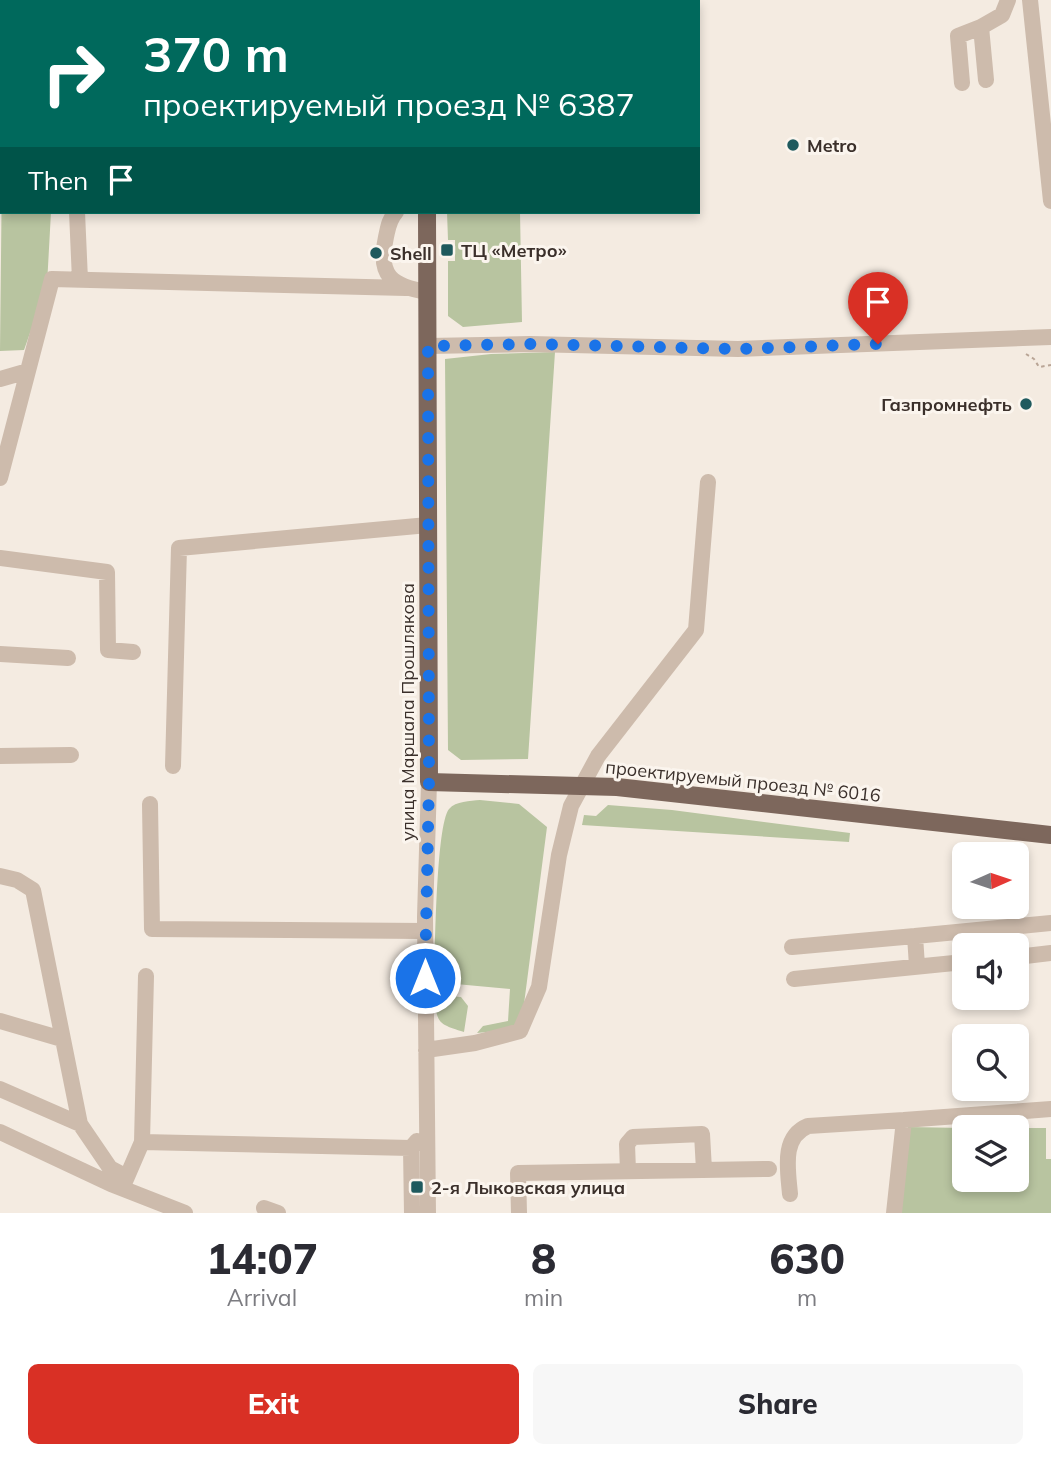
<!DOCTYPE html>
<html lang="en">
<head>
<meta charset="utf-8">
<style>
	:root { --surface:#fff; --page:#f7f7f7; --text:#2b2b33; --muted:#7c7c81; --accent:#d93025 }
	body { margin:0; font-family:Mulish,sans-serif; background:var(--page); color:var(--text); height:100vh; display:flex; flex-direction:column; font-size:26px; white-space:nowrap }
	* { box-sizing:border-box; margin:0 }
	p { font-size:23px; color:var(--muted) }
	.icon { flex:none; width:38px; height:38px; fill:none; stroke:currentColor; stroke-width:2; stroke-linecap:round; stroke-linejoin:round }
	.map { position:relative; height:1213px; overflow:hidden }
	.sheet { display:flex; flex-direction:column; background:var(--surface); flex:1 }
	.sheet>* { flex:none }
	.banner { position:absolute; left:0px; top:0px; width:700px; height:214px; box-shadow:0 4px 10px #0003; background:#00695c; color:#fff; overflow:hidden }
	.needle { width:46px; rotate:87deg }
	.tools { position:absolute; left:952px; top:842px; display:grid; gap:14px }
	.tools a { display:grid; place-items:center; width:77px; height:77px; border-radius:10px; background:var(--surface); box-shadow:0 4px 10px #0003; font-size:35px }
	.pin { position:absolute; display:grid; place-items:center; width:60px; height:60px; color:#fff; margin:-72px -30px; border-radius:50% 50% 50% 0; rotate:-45deg; box-shadow:0 0 7px #0007 }
	.pin .icon { rotate:45deg }
	.me { position:absolute; width:77px; margin:-38px; rotate:0deg; stroke-linejoin:round; filter:drop-shadow(0 0 5px #0008) }
	.turn { display:flex; align-items:center; gap:24px; height:147px; padding:0 28px; font-size:32px }
	.turn .icon { width:91px; height:91px; stroke-width:2.5 }
	.turn b { display:block; font-size:49px; line-height:60px }
	.then { display:flex; align-items:center; height:66px; padding:0 28px; background:#0003; gap:14px; font-size:26px }
	.eta { display:flex; justify-content:space-evenly; align-items:center; height:119px; text-align:center }
	.eta b { font-size:42px; font-weight:800; line-height:49px }
	.cta { display:flex; gap:14px; margin-top:auto; padding:14px 28px }
	.cta a { flex:1; height:80px; border-radius:10px; background:var(--accent); color:#fff; font-size:28px; font-weight:800; line-height:80px; text-align:center }
	.cta a+a { background:var(--page); color:var(--text) }
	.map>svg:first-child { display:block }
</style>
</head>
<body>
<div class="map">
<svg width="1051" height="1213" viewBox="0 0 1051 1213">
	<rect width="100%" height="100%" fill="#f4ebe1"/>
	<path fill="#b8c4a0" d="M 2,164 L 2,212 L 51,212 L 47,285 L 24,350 L 0,351 Z
		M 447,212 L 520,212 L 522,322 L 463,327 L 448,316 L 448,261 L 455,261 L 455,240 L 448,240 Z
		M 555,352 L 528,759 L 461,760 L 448,750 L 445,359 L 491,354 Z
		M 480,800 L 519,804 L 547,827 L 524,1004 L 517,1025 L 505,1030 L 477,1033 L 483,1026 L 508,1021 L 510,989 L 434,982 C 435,954 436,825 449,809 C 456,801 470,801 480,800 Z
		M 608,805 L 672,810 L 850,833 L 849,842 L 582,825 L 584,815 L 596,816 Z
		M 435,995 L 461,997 L 468,1006 L 464,1032 C 438,1024 436,1023 435,995 Z
		M 908,1127 L 964,1128 L 964,1180 L 1017,1180 L 1017,1128 L 1046,1128 L 1046,1159 L 1051,1159 L 1051,1213 L 900,1213 Z"/>
	<g fill="none" stroke-linecap="round" stroke-linejoin="round">
		<path stroke="#b9a596" stroke-width="2" stroke-dasharray="3.5 3.5" stroke-linecap="butt" d="M 1026,354 L 1034,359 L 1039,367 L 1051,365"/>
		<path stroke="#cdbbac" stroke-width="16" d="M 174,0 L 174,2
			M 1030,0 L 1051,201
			M 384,2 L 384,0
			M 986,80 L 981,27 L 1002,15 L 1008,0
			M 962,83 L 958,36 L 981,27
			M 77,212 L 80,280
			M 396,212 C 389,219 388,228 386,237 C 377,276 392,286 427,292
			M 428,346 L 530,344 L 738,349 L 1051,337
			M 0,379 L 28,371
			M 0,478 L 52,279 L 406,288
			M 0,558 L 107,572 L 108,650 L 133,652
			M 0,654 L 68,658
			M 0,756 L 71,755
			M 173,766 L 179,548 L 428,525
			M 150,804 L 152,929 L 425,931
			M 0,876 L 17,880 L 33,890 L 80,1124 L 110,1168 L 127,1177
			M 915,936 L 1051,923
			M 792,947 L 915,936 L 917,966
			M 1017,957 L 1051,953
			M 146,976 L 142,1142 L 411,1148
			M 794,979 L 964,962
			M 0,1021 L 62,1039
			M 426,1050 L 475,1043 L 520,1031 L 539,987 L 559,855 L 571,806 L 598,756 L 696,630 L 708,482
			M 0,1089 L 80,1124
			M 0,1132 L 111,1184 L 185,1213
			M 628,1171 L 627,1144 L 633,1137 L 702,1134 L 704,1170
			M 123,1186 L 142,1142
			M 790,1194 C 788,1170 781,1137 808,1126 L 904,1120
			M 264,1208 L 278,1213
			M 412,1213 L 411,1148 L 417,1141
			M 428,1213 L 425,917 L 429,782
			M 519,1213 L 518,1173 L 769,1169
			M 894,1213 L 904,1120 L 1051,1109"/>
		<path stroke="#7d675c" stroke-width="18" d="M 424,0 L 424,2
			M 28,2 L 28,0
			M 55,2 L 55,0
			M 0,78 L 2,75
			M 0,140 L 2,136
			M 427,212 L 429,782 L 617,787 L 1051,835"/>
	</g>
	<g fill="none" stroke-linecap="round" stroke-linejoin="round">
		<path stroke="#1a73e8" stroke-width="12" stroke-dasharray="0 21.6" d="M 425,978 L 429,782 L 428,346 L 530,344 L 738,349 L 878,344"/>
	</g>
	<g fill="#1f5a5e" stroke="#fbf5ee" stroke-width="2.5">
		<circle cx="793" cy="145" r="7"/>
		<rect x="440" y="243" width="14" height="14" rx="3.5"/>
		<circle cx="376" cy="253" r="7"/>
		<circle cx="1026" cy="404" r="7"/>
		<rect x="410" y="1180" width="14" height="14" rx="3.5"/>
	</g>
	<g text-anchor="middle" dominant-baseline="central" stroke-width="6" stroke-linejoin="round" paint-order="stroke">
		<g font-size="18" font-weight="bold" fill="#3b302b" stroke="#fbf5ee" text-anchor="start">
			<text x="807" y="145">Metro</text>
			<text x="461" y="250">ТЦ «Метро»</text>
			<text x="390" y="253">Shell</text>
			<text x="1012" y="404" text-anchor="end">Газпромнефть</text>
			<text x="431" y="1187">2-я Лыковская улица</text>
		</g>
		<g font-size="18" fill="#3b302b" stroke="#fbf5ee">
			<text transform="translate(407 712) rotate(-90)">улица Маршала Прошлякова</text>
			<text transform="translate(743 781) rotate(6)">проектируемый проезд № 6016</text>
		</g>
	</g>
</svg>
<div class="tools">
<a><svg class="needle" viewBox="-14 -14 28 28"><path d="M0-13l5 13h-10z" fill="#e53935"/><path d="M0 13l5-13h-10z" fill="#7c7c81"/></svg></a>
<a><svg class="icon" aria-label="sound" viewBox="0 0 24 24"><path d="M4 9h4l5-4v14l-5-4H4zM17 9q2 3 0 6"/></svg></a>
<a><svg class="icon" aria-label="search" viewBox="0 0 24 24"><circle cx="10" cy="10" r="6"/><path d="M15 15l6 6"/></svg></a>
<a><svg class="icon" aria-label="layers" viewBox="0 0 24 24"><path d="M12 4l9 5-9 5-9-5zM3 14l9 5 9-5"/></svg></a>
</div>
<div class="pin" style="left:878px;top:344px;background:#d93025"><svg class="icon" aria-label="arrive" viewBox="0 0 24 24"><path d="M6 21V4h12l-3 4 3 4H6"/></svg></div>
<svg class="me" style="left:425px;top:978px" viewBox="-20 -20 40 40"><circle r="17" fill="#1a73e8" stroke="#fff" stroke-width="3"/><path d="M0-11L8 9 0 5-8 9z" fill="#fff"/></svg>
<div class="banner">
<div class="turn"><svg class="icon" aria-label="right" viewBox="0 0 24 24"><path d="M7 20v-9h11M14 6l5 5-5 5"/></svg><div><b>370 m</b>проектируемый проезд № 6387</div></div>
<div class="then">Then<svg class="icon" aria-label="arrive" viewBox="0 0 24 24"><path d="M6 21V4h12l-3 4 3 4H6"/></svg></div>
</div>
</div>
<section class="sheet">
<div class="eta">
<div><b>14:07</b><p>Arrival</p></div>
<div><b>8</b><p>min</p></div>
<div><b>630</b><p>m</p></div>
</div>
<div class="cta"><a>Exit</a><a>Share</a></div>
</section>
</body>
</html>
